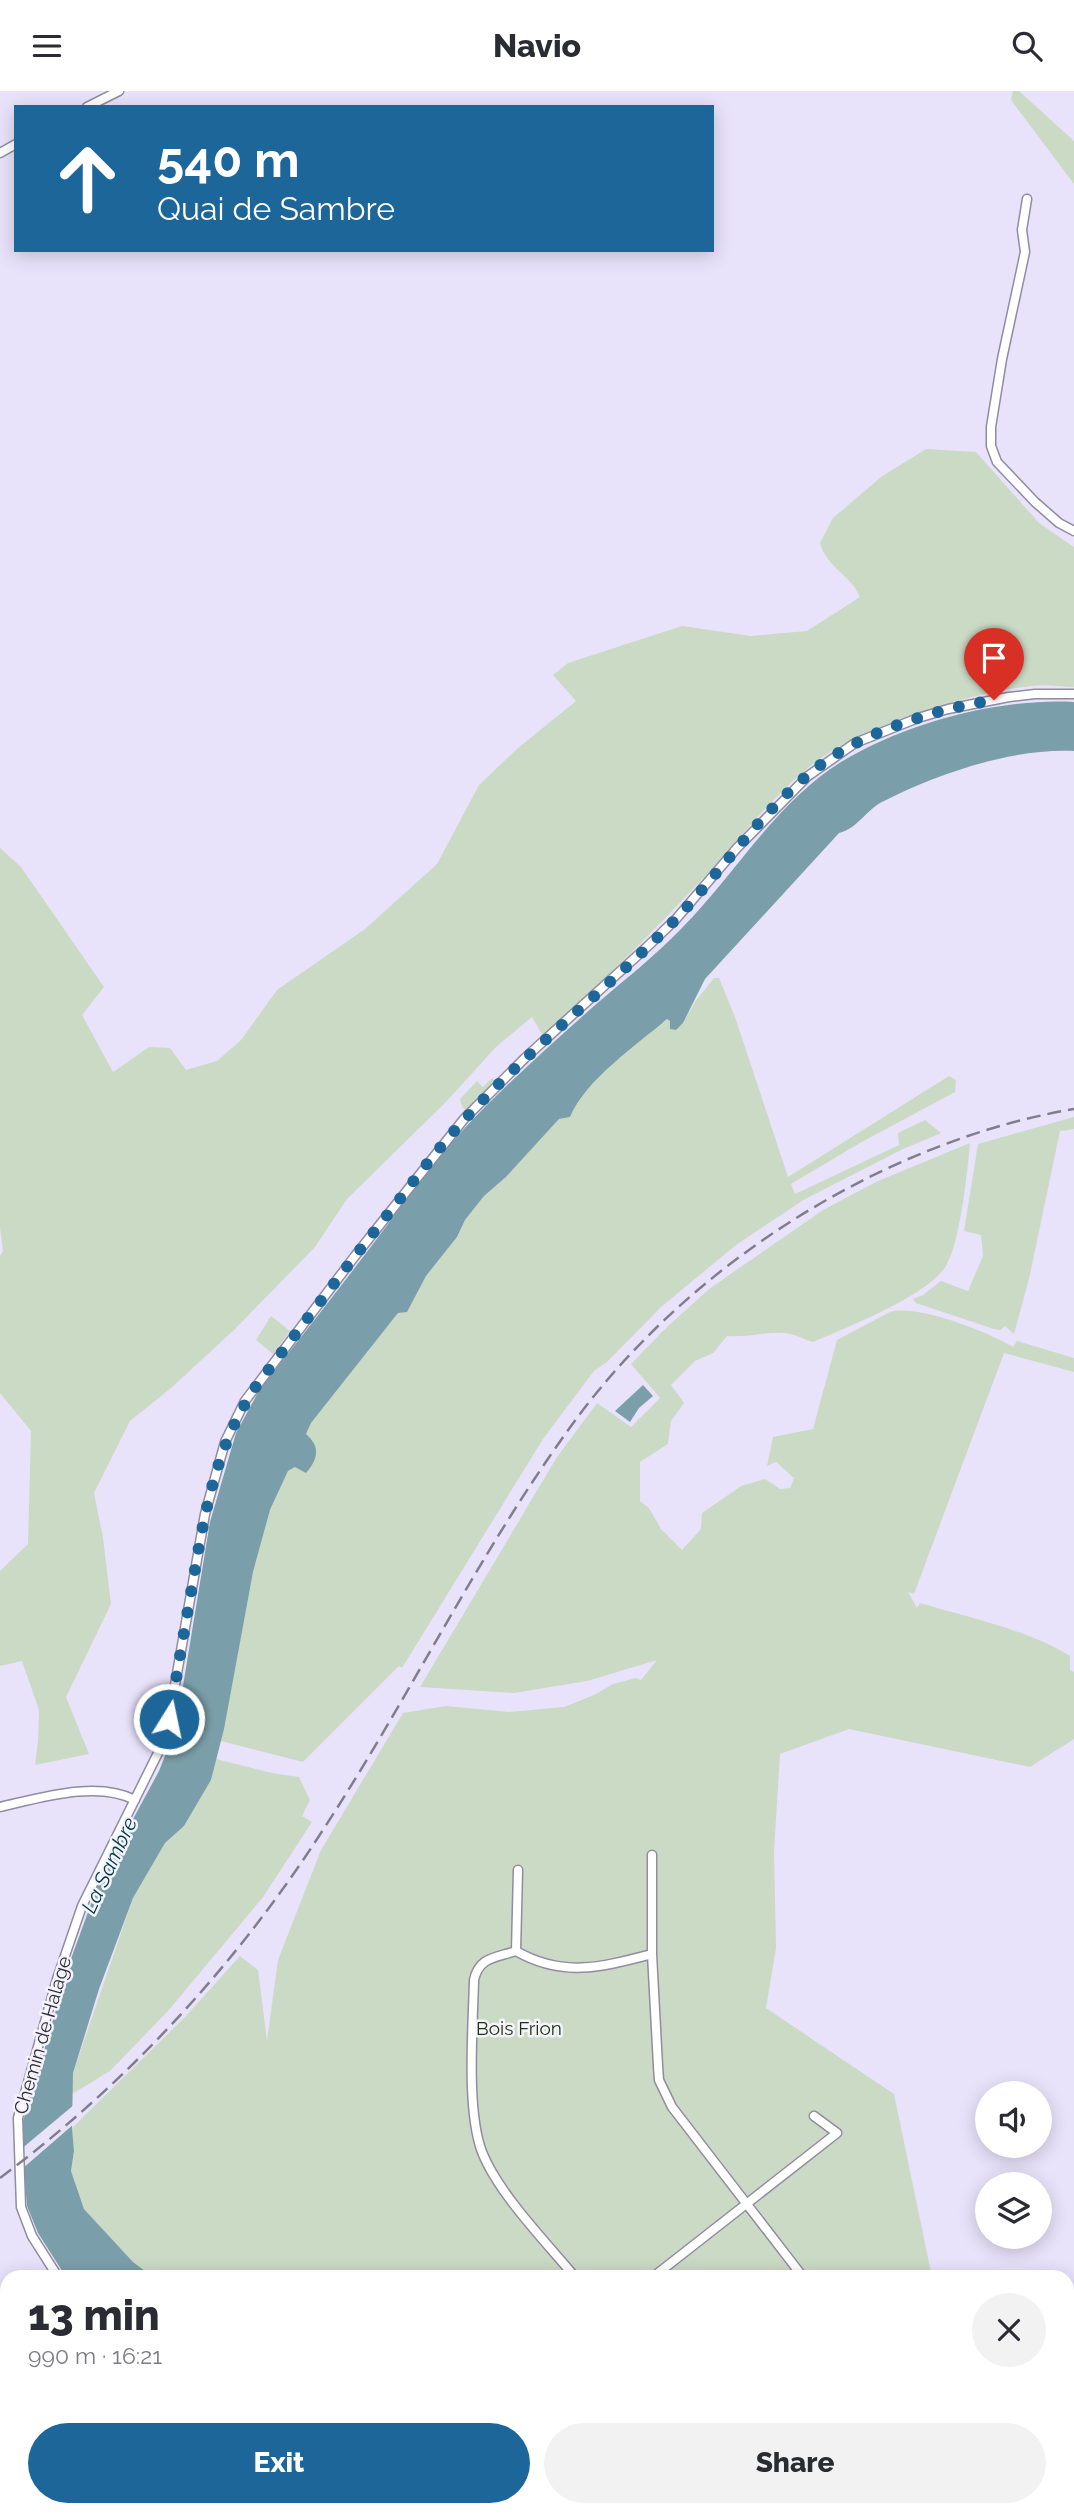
<!DOCTYPE html>
<html lang="en">
<head>
<meta charset="utf-8">
<style>
	:root { --surface:#fff; --page:#f2f2f3; --text:#2b2b33; --muted:#7c7c81; --accent:#1d6699 }
	body { margin:0; font-family:Raleway,sans-serif; background:var(--page); color:var(--text); height:100vh; display:flex; flex-direction:column; font-size:26px; white-space:nowrap }
	* { box-sizing:border-box; margin:0 }
	p { font-size:23px; color:var(--muted) }
	.icon { flex:none; width:38px; height:38px; fill:none; stroke:currentColor; stroke-width:2; stroke-linecap:round; stroke-linejoin:round }
	.map { position:relative; flex:1; overflow:hidden }
	.drawer { position:absolute; left:0px; top:2179px; width:1074px; height:247px; display:flex; flex-direction:column; background:var(--surface); border-radius:21px 21px 0 0; box-shadow:0 4px 18px #0003 }
	.drawer>* { flex:none }
	.hud { position:absolute; left:14px; top:14px; width:700px; height:147px; border-radius:0px; box-shadow:0 4px 18px #0003; background:#1d6699; color:#fff; overflow:hidden }
	.tools { position:absolute; left:975px; top:1990px; display:grid; gap:14px }
	.tools a { display:grid; place-items:center; width:77px; height:77px; border-radius:50%; background:var(--surface); box-shadow:0 4px 18px #0003; font-size:35px }
	.pin { position:absolute; display:grid; place-items:center; width:60px; height:60px; color:#fff; margin:-72px -30px; border-radius:50% 50% 50% 0; rotate:-45deg; box-shadow:0 0 7px #0007 }
	.pin .icon { rotate:45deg }
	.me { position:absolute; width:77px; margin:-38px; rotate:10deg; stroke-linejoin:round; filter:drop-shadow(0 0 5px #0008) }
	.turn { display:flex; align-items:center; gap:24px; height:147px; padding:0 28px; font-size:32px }
	.turn .icon { width:91px; height:91px; stroke-width:2.5 }
	.turn b { display:block; font-size:49px; line-height:60px }
	.round { display:grid; place-items:center; flex:none; width:74px; height:74px; border-radius:37px; background:var(--page) }
	.summary { display:flex; align-items:center; justify-content:space-between; height:119px; padding:0 28px }
	h1 { font-size:42px; font-weight:800; line-height:52px }
	.primary-button { display:flex; gap:14px; margin-top:auto; padding:14px 28px }
	.primary-button a { flex:1; height:80px; border-radius:42px; background:var(--accent); color:#fff; font-size:28px; font-weight:800; line-height:80px; text-align:center }
	.primary-button a+a { background:var(--page); color:var(--text) }
	header { display:flex; justify-content:space-between; align-items:center; height:91px; padding:0 28px; background:var(--surface); font-size:32px; font-weight:800 }
	.map>svg:first-child { display:block }
</style>
</head>
<body>
<header><svg class="icon" aria-label="menu" viewBox="0 0 24 24"><path d="M4 6h16M4 12h16M4 18h16"/></svg>Navio<svg class="icon" aria-label="search" viewBox="0 0 24 24"><circle cx="10" cy="10" r="6"/><path d="M15 15l6 6"/></svg></header>
<div class="map">
<svg width="1074" height="2425" viewBox="0 0 1074 2425">
	<rect width="100%" height="100%" fill="#e8e3fa"/>
	<path fill="#cbdac4" d="M 1013,0 L 1019,0 L 1074,50 L 1074,93 L 1011,9 Z
		M 926,358 L 976,361 L 1039,432 L 1074,456 L 1074,596 C 1060,596 1045,593 1032,595 C 973,601 880,630 830,661 C 783,691 744,743 706,784 C 654,840 600,894 543,945 L 532,926 L 496,956 L 445,1012 L 347,1108 L 315,1156 L 234,1239 L 171,1297 L 130,1330 L 94,1402 L 103,1447 L 111,1513 L 66,1606 L 89,1663 L 35,1674 L 38,1650 L 39,1619 L 22,1570 L 0,1575 L 0,1480 L 28,1453 L 31,1340 L 0,1302 L 0,1165 L 3,1160 L 0,1136 L 0,757 L 21,776 L 104,896 L 82,924 L 113,981 L 149,956 L 170,957 L 186,979 L 217,970 L 241,949 L 277,899 L 365,838 L 437,773 L 479,694 L 518,657 L 576,610 L 553,584 L 568,572 L 682,535 L 751,545 L 807,540 L 860,506 C 850,483 827,477 820,452 L 833,427 L 881,386 Z
		M 714,887 L 719,887 L 735,926 L 788,1086 L 949,985 L 956,989 L 955,1001 L 860,1052 L 791,1093 L 795,1103 L 899,1054 L 898,1042 L 925,1029 L 941,1042 L 903,1058 L 805,1108 L 736,1154 L 661,1216 L 607,1271 L 594,1280 L 543,1348 L 402,1577 L 399,1575 L 303,1671 L 221,1650 L 253,1481 L 269,1422 L 288,1380 L 295,1376 L 309,1346 L 306,1343 L 311,1332 L 398,1222 L 407,1220 L 426,1185 L 457,1146 L 465,1129 L 484,1105 L 506,1086 L 559,1028 L 570,1026 C 586,988 636,954 668,928 L 671,929 L 670,938 L 676,939 L 683,932 L 695,911 Z
		M 492,987 L 495,990 L 467,1019 L 462,1016 L 460,1008 L 477,990 L 483,996 Z
		M 1074,1026 L 1074,1038 L 1060,1040 L 1029,1188 L 1014,1243 L 1005,1235 L 1000,1239 L 994,1238 L 916,1212 L 913,1208 L 923,1204 L 941,1190 L 968,1200 L 983,1165 L 981,1144 L 964,1140 L 978,1053 Z
		M 970,1052 C 967,1084 961,1145 947,1173 C 931,1204 845,1237 813,1251 C 806,1249 798,1245 791,1243 C 770,1239 748,1247 727,1245 L 713,1262 L 695,1270 L 671,1294 L 684,1312 L 671,1330 L 668,1353 L 640,1371 L 640,1410 L 649,1417 L 661,1438 L 682,1459 L 701,1438 L 702,1422 L 741,1395 L 765,1388 L 780,1398 L 790,1397 L 794,1387 L 776,1371 L 767,1375 L 773,1346 L 813,1338 L 837,1249 L 890,1221 C 917,1213 988,1241 1013,1256 L 1017,1250 L 1074,1267 L 1074,1281 L 1004,1262 L 914,1503 L 908,1501 L 917,1517 L 920,1512 C 970,1527 1026,1538 1070,1565 L 1070,1579 L 1074,1581 L 1074,1648 L 1030,1676 L 849,1638 L 780,1663 L 774,1760 L 776,1857 L 766,1917 L 894,2003 L 932,2186 L 153,2186 L 133,2171 L 84,2118 L 71,2080 L 74,2060 L 72,2037 L 185,1926 L 240,1865 L 258,1879 L 267,1950 L 278,1869 L 321,1759 L 403,1622 L 446,1615 L 509,1621 L 564,1616 L 594,1604 L 613,1593 L 636,1587 L 641,1589 L 657,1569 L 587,1590 L 514,1602 L 420,1596 L 557,1366 L 597,1312 L 631,1336 L 660,1307 L 631,1273 L 666,1237 L 709,1198 L 823,1119 L 878,1090 Z
		M 271,1225 L 290,1240 L 273,1263 L 256,1249 Z
		M 216,1668 L 272,1682 L 299,1686 L 310,1709 L 302,1725 L 312,1731 L 263,1806 L 168,1920 L 110,1980 L 72,2003 L 73,1982 L 133,1807 L 165,1752 L 184,1735 L 211,1689 Z
		M 1074,2255 L 1074,2329 L 1068,2318 L 1068,2259 Z
		M 1068,2357 L 1074,2364 L 1074,2425 L 350,2425 L 349,2419 L 1068,2418 Z
		M 7,2379 L 7,2418 L 52,2419 L 55,2425 L 0,2425 L 0,2381 Z
		M 79,2419 L 151,2419 L 149,2425 L 68,2425 Z"/>
	<path fill="#7b9faa" d="M 1074,611 L 1074,660 C 1012,657 937,683 882,711 C 866,719 857,738 839,742 L 705,888 L 683,932 L 676,939 L 670,938 L 670,930 L 667,928 C 636,955 586,988 570,1026 L 559,1028 L 506,1086 L 484,1105 L 465,1129 L 457,1146 L 426,1185 L 407,1221 L 398,1222 L 311,1332 L 306,1343 C 320,1355 319,1367 306,1382 L 295,1376 L 288,1380 L 270,1419 L 253,1481 L 224,1638 L 211,1689 L 184,1735 L 165,1752 L 133,1807 L 99,1898 L 73,1982 L 72,2037 L 74,2060 L 71,2080 L 84,2118 L 133,2171 L 153,2186 L 66,2186 L 38,2142 L 27,2115 L 21,2037 L 72,1865 L 99,1791 L 159,1680 L 172,1647 L 182,1601 L 210,1431 L 236,1342 L 260,1298 C 299,1249 338,1199 376,1149 C 403,1113 430,1074 461,1041 C 503,996 548,956 594,915 C 623,890 654,866 681,838 C 734,785 776,711 841,671 C 906,632 998,607 1074,611 Z
		M 643,1294 L 653,1305 L 639,1317 L 630,1331 L 615,1320 Z"/>
	<path fill="#e8e3fa" d="M 75,2013 L 75,2032 L 22,2078 L 20,2059 Z"/>
	<g fill="none" stroke-linecap="round" stroke-linejoin="round">
		<g stroke="#908ca1" stroke-width="11">
			<path id="minor" d="M 87,16 L 119,0
				M 0,62 L 16,53
				M 1027,108 L 1022,139 L 1025,161 L 1002,268 L 991,336 L 991,355 L 997,371 L 1035,411 L 1059,432 L 1074,440
				M 0,1716 C 40,1707 97,1689 135,1709
				M 652,1764 L 652,1863 L 658,1975 L 659,1989 L 672,2016 L 803,2186
				M 516,1860 C 495,1867 479,1866 474,1889 C 473,1935 466,2019 482,2061 C 498,2102 546,2151 575,2186
				M 516,1860 C 563,1887 602,1876 652,1863
				M 516,1860 L 518,1779
				M 58,2186 L 32,2145 L 21,2116 L 18,2027 L 57,1888 L 82,1815 L 158,1662 L 169,1628 L 205,1423 L 225,1351 L 245,1310 L 355,1165 L 464,1028 L 525,967 L 649,854 L 676,828 L 737,757 L 808,685 L 855,652 L 918,627 L 948,618 L 1009,606 L 1035,603 L 1074,603
				M 653,2186 L 837,2042 L 814,2025
				M 1068,2343 L 1074,2351
				M 560,2418 L 561,2425
				M 694,2425 L 700,2418"/>
		</g>
		<g stroke="#908ca1" stroke-width="14">
			<path id="secondary" d="M 0,2267 L 7,2264
				M 226,2418 L 252,2425"/>
		</g>
		<use href="#minor" stroke="#fff" stroke-width="8"/>
		<use href="#secondary" stroke="#fff" stroke-width="10"/>
		<path stroke="#807e8c" stroke-width="2.5" stroke-dasharray="14 7" stroke-linecap="butt" d="M 0,2087 C 125,1994 234,1876 319,1745 C 408,1610 478,1462 574,1331 C 689,1174 881,1051 1074,1018"/>
	</g>
	<g fill="none" stroke-linecap="round" stroke-linejoin="round">
		<path stroke="#1d6699" stroke-width="12" stroke-dasharray="0 21.6" d="M 169,1628 C 177,1584 184,1540 192,1496 C 204,1425 215,1355 257,1294 C 302,1235 346,1176 392,1118 C 416,1087 439,1056 466,1027 C 530,957 606,899 673,831 C 725,777 771,705 835,664 C 882,635 939,618 994,609"/>
	</g>
	<g text-anchor="middle" dominant-baseline="central" stroke-width="5" stroke-linejoin="round" paint-order="stroke">
		<g font-size="19" fill="#1c350b" stroke="#f4f3fc">
			<text x="519" y="1937">Bois Frion</text>
		</g>
		<g font-size="19" fill="#2d2c34" stroke="#f4f3fc">
			<text transform="translate(42 1944) rotate(-74)">Chemin de Halage</text>
		</g>
		<g font-size="21" font-style="italic" fill="#003945" stroke="#f4f3fc">
			<text transform="translate(109 1774) rotate(-65)">La Sambre</text>
		</g>
	</g>
</svg>
<div class="tools">
<a><svg class="icon" aria-label="sound" viewBox="0 0 24 24"><path d="M4 9h4l5-4v14l-5-4H4zM17 9q2 3 0 6"/></svg></a>
<a><svg class="icon" aria-label="layers" viewBox="0 0 24 24"><path d="M12 4l9 5-9 5-9-5zM3 14l9 5 9-5"/></svg></a>
</div>
<div class="pin" style="left:994px;top:609px;background:#d93025"><svg class="icon" aria-label="arrive" viewBox="0 0 24 24"><path d="M6 21V4h12l-3 4 3 4H6"/></svg></div>
<svg class="me" style="left:169px;top:1628px" viewBox="-20 -20 40 40"><circle r="17" fill="#1d6699" stroke="#fff" stroke-width="3"/><path d="M0-11L8 9 0 5-8 9z" fill="#fff"/></svg>
<div class="hud">
<div class="turn"><svg class="icon" aria-label="ahead" viewBox="0 0 24 24"><path d="M12 20V5M6 11l6-6 6 6"/></svg><div><b>540 m</b>Quai de Sambre</div></div>
</div>
<section class="drawer">
<div class="summary"><div><h1>13 min</h1><p>990 m · 16:21</p></div><a class="round"><svg class="icon" aria-label="close" viewBox="0 0 24 24"><path d="M6 6l12 12M18 6L6 18"/></svg></a></div>
<div class="primary-button"><a>Exit</a><a>Share</a></div>
</section>
</div>
</body>
</html>
